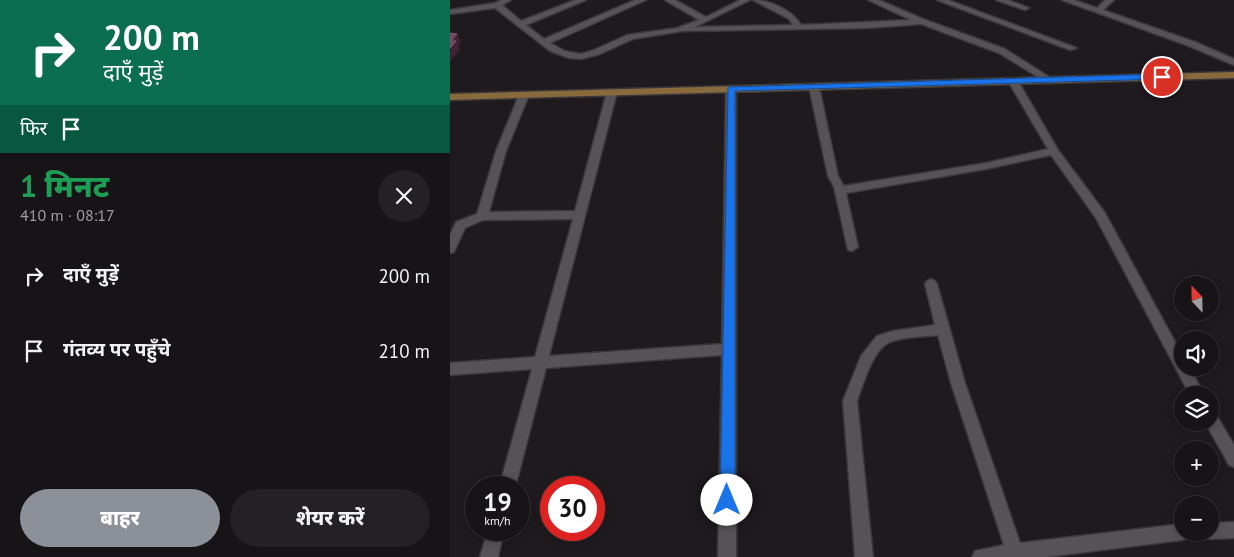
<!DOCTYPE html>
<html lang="hi">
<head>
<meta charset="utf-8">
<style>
	:root { --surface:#161416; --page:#232123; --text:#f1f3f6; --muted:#9e9ea1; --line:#353335; --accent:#8c9099 }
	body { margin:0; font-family:"PT Sans","Noto Sans Devanagari",sans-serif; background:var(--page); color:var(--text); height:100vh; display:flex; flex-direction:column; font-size:19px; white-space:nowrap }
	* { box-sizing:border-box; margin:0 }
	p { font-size:16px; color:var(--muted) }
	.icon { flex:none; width:28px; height:28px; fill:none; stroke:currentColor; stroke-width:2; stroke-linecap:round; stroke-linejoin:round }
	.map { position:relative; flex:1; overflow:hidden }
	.details { display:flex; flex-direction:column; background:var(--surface); width:450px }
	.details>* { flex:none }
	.guide { background:#0b6e4f; color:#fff; overflow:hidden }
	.needle { width:32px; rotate:338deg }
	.controls { position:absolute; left:724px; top:276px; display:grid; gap:10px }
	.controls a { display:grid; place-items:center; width:45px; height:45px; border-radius:50%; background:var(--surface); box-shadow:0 2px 8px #0003,0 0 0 1px var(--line); font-size:25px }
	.speed { position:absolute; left:15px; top:476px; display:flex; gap:10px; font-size:25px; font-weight:700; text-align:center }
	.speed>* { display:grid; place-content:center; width:65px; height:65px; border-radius:50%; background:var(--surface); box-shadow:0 2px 8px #0003,0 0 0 1px var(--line); line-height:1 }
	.speed small { font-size:12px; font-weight:400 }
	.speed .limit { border:8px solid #d22; background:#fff; color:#111 }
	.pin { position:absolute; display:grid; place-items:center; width:42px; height:42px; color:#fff; margin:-21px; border:2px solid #fff; border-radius:50%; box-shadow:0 1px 5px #0007 }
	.me { position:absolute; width:55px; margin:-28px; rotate:0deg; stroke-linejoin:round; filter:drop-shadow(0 0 4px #0008) }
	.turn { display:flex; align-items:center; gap:18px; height:105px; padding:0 20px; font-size:22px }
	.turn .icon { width:65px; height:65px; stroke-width:2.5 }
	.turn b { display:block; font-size:35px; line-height:42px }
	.then { display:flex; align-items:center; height:48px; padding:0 20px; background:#0003; gap:10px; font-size:19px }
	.round { display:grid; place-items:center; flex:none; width:52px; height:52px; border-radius:26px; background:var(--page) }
	.headline { display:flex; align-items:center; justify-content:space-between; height:85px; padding:0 20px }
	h1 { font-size:30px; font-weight:800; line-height:38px; color:#1e9e55 }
	.button { display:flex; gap:10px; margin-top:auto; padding:10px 20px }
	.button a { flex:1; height:58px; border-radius:30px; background:var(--accent); color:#fff; font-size:20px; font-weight:800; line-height:58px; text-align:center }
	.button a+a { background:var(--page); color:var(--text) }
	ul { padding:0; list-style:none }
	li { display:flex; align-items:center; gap:15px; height:75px; padding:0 20px }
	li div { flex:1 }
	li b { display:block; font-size:19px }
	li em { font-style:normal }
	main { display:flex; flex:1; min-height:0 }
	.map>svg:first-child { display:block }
</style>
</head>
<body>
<main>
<section class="details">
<div class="guide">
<div class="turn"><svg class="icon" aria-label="right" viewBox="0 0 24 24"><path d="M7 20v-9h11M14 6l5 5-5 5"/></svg><div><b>200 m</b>दाएँ मुड़ें</div></div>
<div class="then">फिर<svg class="icon" aria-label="arrive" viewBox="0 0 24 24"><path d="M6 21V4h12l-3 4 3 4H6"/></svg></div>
</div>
<div class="headline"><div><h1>1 मिनट</h1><p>410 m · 08:17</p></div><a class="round"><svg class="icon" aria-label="close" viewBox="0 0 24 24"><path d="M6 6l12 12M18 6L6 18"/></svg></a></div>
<ul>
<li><svg class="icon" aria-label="right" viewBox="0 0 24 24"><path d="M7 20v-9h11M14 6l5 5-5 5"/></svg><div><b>दाएँ मुड़ें</b></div><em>200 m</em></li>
<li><svg class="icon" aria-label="arrive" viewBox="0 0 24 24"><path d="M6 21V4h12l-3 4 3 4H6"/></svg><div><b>गंतव्य पर पहुँचे</b></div><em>210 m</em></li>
</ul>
<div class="button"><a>बाहर</a><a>शेयर करें</a></div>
</section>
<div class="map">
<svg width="784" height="557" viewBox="0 0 784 557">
	<rect width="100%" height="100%" fill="#1e1a1e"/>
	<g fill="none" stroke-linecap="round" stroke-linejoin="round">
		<g stroke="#3a373a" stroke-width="3">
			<path id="street" d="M 51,0 L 61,0 L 52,5 L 71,21 L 125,0 L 136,0 L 76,25 L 94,39 L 185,0 L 196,0 L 100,43 L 115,51 L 131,54 L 144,50 L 177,35 L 227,28 L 249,20 L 215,0 L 225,0 L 256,17 L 290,0 L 300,0 L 245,27 L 343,25 L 339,19 L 303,0 C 320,0 342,10 351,25 L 461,20 L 418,0 L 429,0 L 473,19 L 555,49 L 604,80 L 599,83 L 596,82 L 549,53 L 471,24 L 418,28 L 233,31 L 183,39 L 150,54 L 131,59 L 119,58 L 100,51 L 45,8 L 0,14 L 0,10 L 45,3 Z
				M 487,0 L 498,0 L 627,48 L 620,50 Z
				M 546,0 L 558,0 L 579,8 L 575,10 Z
				M 612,0 L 624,0 L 647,8 L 655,0 L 664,0 L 653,10 L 745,42 L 784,59 L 784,65 L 739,46 Z
				M 563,78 L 568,81 L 608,150 L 655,213 L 732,355 L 732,368 L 740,368 L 754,395 L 740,395 L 646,218 L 601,155 L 536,169 L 396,193 L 408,247 L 402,251 L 398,250 L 384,187 L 378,176 L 359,87 L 361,85 L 364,84 L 369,87 L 388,176 L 394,186 L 536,163 L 598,149 L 558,81 Z
				M 281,86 L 286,89 L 286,557 L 268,557 L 272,355 L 96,368 L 65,488 L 49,488 L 82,369 L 0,375 L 0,363 L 85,357 L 123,219 L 33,220 L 15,228 L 4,252 L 0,253 L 0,235 L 6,222 L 27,214 L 46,151 L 69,95 L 74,92 L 79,95 L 56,151 L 39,212 L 125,211 L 157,92 L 159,90 L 165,90 L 167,92 L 99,356 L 272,344 L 276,89 Z
				M 481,279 L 485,281 L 487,284 L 515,383 L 570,543 L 732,524 L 732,532 L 740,532 L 738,538 L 732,540 L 596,557 L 522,557 L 525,551 L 554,545 L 501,383 L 488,335 C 473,337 452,336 438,343 C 422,352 413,385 407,401 L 423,557 L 405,557 L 393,401 L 411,356 L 427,336 L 443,331 L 485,325 L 475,284 L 477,281 Z
				M 760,411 L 765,413 L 784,445 L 784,467 L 779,465 L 755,422 L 760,422 Z
				M 784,522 L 784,538 L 760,539 L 754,537 L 752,532 L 760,532 L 760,523 Z
				M 38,530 L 54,530 L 48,557 L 30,557 Z"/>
		</g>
		<g stroke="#3a373a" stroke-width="3">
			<path id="secondary" d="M 784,72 L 784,78 L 0,100 L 0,94 Z"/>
		</g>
		<use href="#street" fill="#575256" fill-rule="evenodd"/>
		<use href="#secondary" fill="#886a3d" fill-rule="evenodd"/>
	</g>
	<path fill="#432337" d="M 7,34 L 11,42 L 8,45 L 10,49 L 0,61 L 1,41 Z"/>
	<path fill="#704661" stroke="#815d74" d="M 0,33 L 7,34 L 1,41 L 6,41 L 0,48 Z"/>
	<path fill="#1a73e8" stroke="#114b97" d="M 712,74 L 717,77 L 715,79 L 285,91 L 285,500 L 282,505 L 277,507 L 272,505 L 270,500 L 278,87 Z"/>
</svg>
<div class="controls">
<a><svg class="needle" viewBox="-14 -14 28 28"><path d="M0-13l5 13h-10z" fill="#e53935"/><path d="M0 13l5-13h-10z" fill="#9e9ea1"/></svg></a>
<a><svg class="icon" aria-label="sound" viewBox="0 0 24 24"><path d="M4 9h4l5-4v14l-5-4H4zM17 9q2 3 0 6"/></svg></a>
<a><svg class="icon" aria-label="layers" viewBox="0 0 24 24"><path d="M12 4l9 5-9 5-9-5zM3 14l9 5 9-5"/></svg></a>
<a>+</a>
<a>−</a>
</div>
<div class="speed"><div>19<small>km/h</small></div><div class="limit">30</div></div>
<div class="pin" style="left:712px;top:77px;background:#d93025"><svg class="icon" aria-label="arrive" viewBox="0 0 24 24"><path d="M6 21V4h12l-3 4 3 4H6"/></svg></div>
<svg class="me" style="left:277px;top:500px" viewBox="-20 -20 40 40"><circle r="19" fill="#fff"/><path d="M0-13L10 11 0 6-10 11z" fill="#1a73e8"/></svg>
</div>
</main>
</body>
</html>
